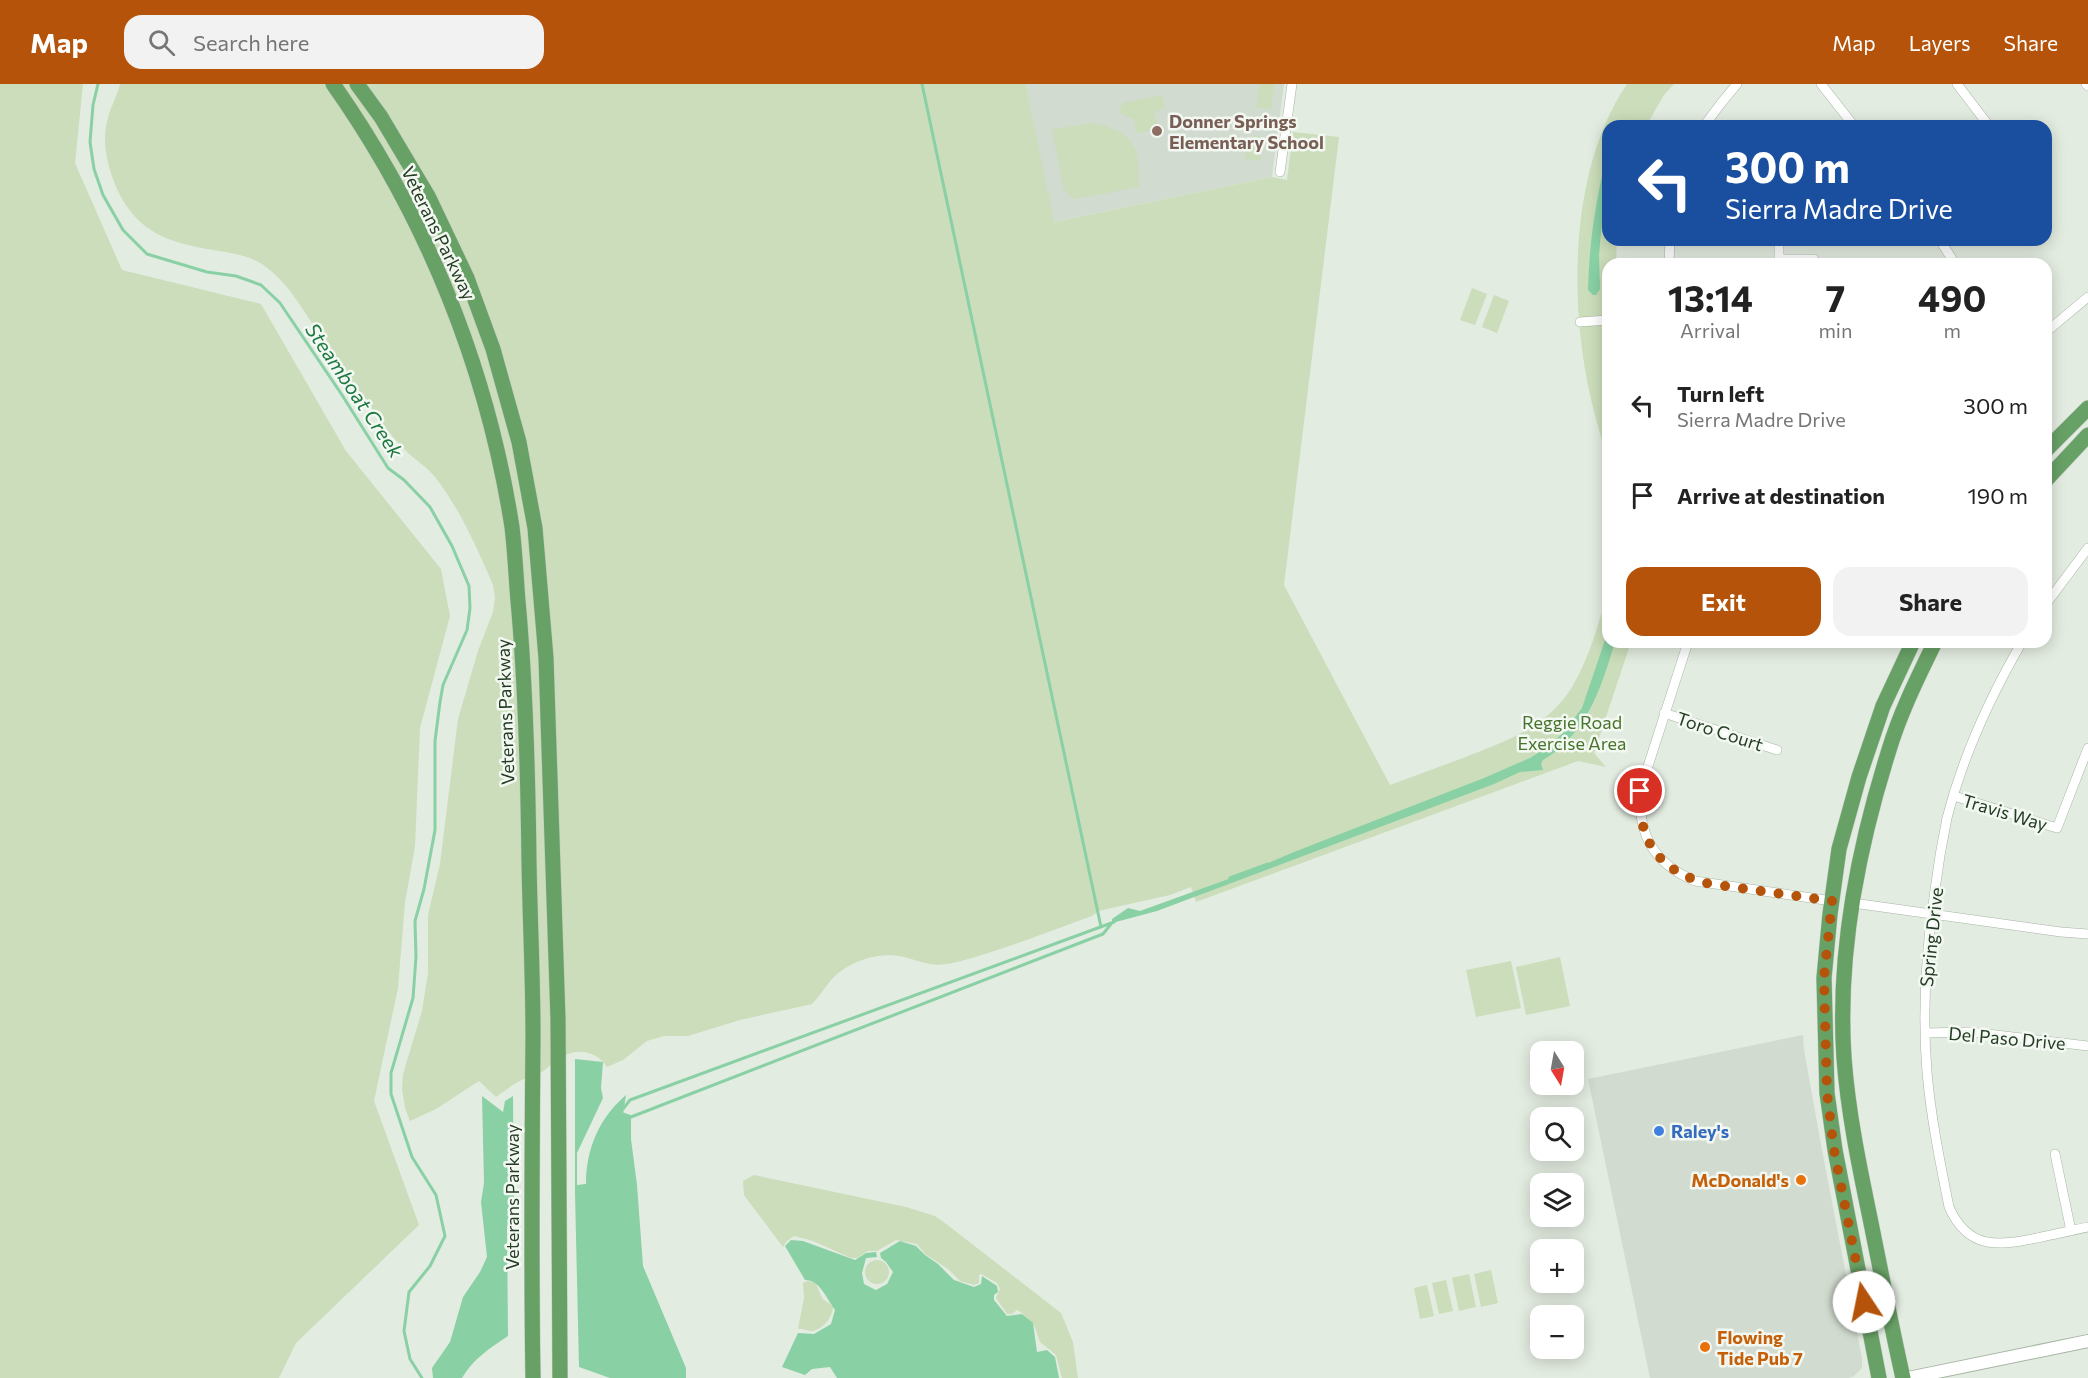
<!DOCTYPE html>
<html lang="en">
<head>
<meta charset="utf-8">
<style>
	:root { --surface:#fff; --page:#f2f2f2; --text:#222; --muted:#767676; --accent:#b45309 }
	body { margin:0; font-family:Commissioner,sans-serif; background:var(--page); color:var(--text); height:100vh; display:flex; flex-direction:column; font-size:22px; white-space:nowrap }
	* { box-sizing:border-box; margin:0 }
	p { font-size:20px; color:var(--muted) }
	.icon { flex:none; width:33px; height:33px; fill:none; stroke:currentColor; stroke-width:2; stroke-linecap:round; stroke-linejoin:round }
	.map { position:relative; flex:1; overflow:hidden }
	.sheet { position:absolute; left:1602px; top:174px; width:450px; height:390px; display:flex; flex-direction:column; background:var(--surface); border-radius:18px; box-shadow:0 3px 15px #0003 }
	.sheet>* { flex:none }
	.banner { position:absolute; left:1602px; top:36px; width:450px; height:126px; border-radius:18px; box-shadow:0 3px 15px #0003; background:#1a4fa0; color:#fff; overflow:hidden }
	.needle { width:39px; rotate:169deg }
	.tools { position:absolute; left:1530px; top:957px; display:grid; gap:12px }
	.tools a { display:grid; place-items:center; width:54px; height:54px; border-radius:12px; background:var(--surface); box-shadow:0 3px 15px #0003; font-size:30px }
	.pin { position:absolute; display:grid; place-items:center; width:51px; height:51px; color:#fff; margin:-26px; border:3px solid #fff; border-radius:50%; box-shadow:0 2px 6px #0007 }
	.me { position:absolute; width:66px; margin:-33px; rotate:349deg; stroke-linejoin:round; filter:drop-shadow(0 0 4px #0008) }
	.turn { display:flex; align-items:center; gap:21px; height:126px; padding:0 24px; font-size:27px }
	.turn .icon { width:78px; height:78px; stroke-width:2.5 }
	.turn b { display:block; font-size:42px; line-height:51px }
	.eta { display:flex; justify-content:space-evenly; align-items:center; height:102px; text-align:center }
	.eta b { font-size:36px; font-weight:700; line-height:42px }
	.button { display:flex; gap:12px; margin-top:auto; padding:12px 24px }
	.button a { flex:1; height:69px; border-radius:18px; background:var(--accent); color:#fff; font-size:24px; font-weight:700; line-height:69px; text-align:center }
	.button a+a { background:var(--page); color:var(--text) }
	ul { padding:0; list-style:none }
	li { display:flex; align-items:center; gap:18px; height:90px; padding:0 24px }
	li div { flex:1 }
	li b { display:block; font-size:22px }
	li em { font-style:normal }
	header { display:flex; align-items:center; gap:36px; box-sizing:border-box; height:84px; padding:0 30px; background:var(--accent); color:#fff }
	header strong { font-size:28px }
	nav { display:flex; gap:33px; margin-inline-start:auto; font-size:21px }
	.search { width:420px; height:54px; background:var(--page); display:flex; align-items:center; gap:15px; box-sizing:border-box; padding:0 21px; border-radius:18px; color:var(--muted); font-size:22px }
	.map>svg:first-child { display:block }
</style>
</head>
<body>
<header>
<strong>Map</strong>
<div class="search"><svg class="icon" aria-label="search" viewBox="0 0 24 24"><circle cx="10" cy="10" r="6"/><path d="M15 15l6 6"/></svg>Search here</div>
<nav><a>Map</a><a>Layers</a><a>Share</a></nav>
</header>
<div class="map">
<svg width="2088" height="1294" viewBox="0 0 2088 1294">
	<rect width="100%" height="100%" fill="#e3ece1"/>
	<path fill="#d2dbcf" d="M 1026,0 L 1284,0 L 1272,93 L 1053,138 Z
		M 1803,951 L 1804,966 L 1822,1066 L 1862,1274 L 1862,1284 L 1854,1292 L 1849,1294 L 1650,1294 L 1588,995 Z"/>
	<path fill="#cbddba" d="M 0,0 L 83,0 L 75,79 L 122,186 L 261,220 L 346,367 L 441,485 L 450,532 L 420,644 L 415,763 L 405,818 L 398,904 L 374,1017 L 419,1141 L 296,1259 L 279,1294 L 0,1294 Z
		M 120,0 L 1026,0 L 1054,138 L 1272,93 L 1287,96 L 1293,48 L 1339,53 L 1284,501 L 1390,701 C 1414,692 1439,683 1463,674 C 1504,658 1548,643 1572,603 C 1589,575 1598,540 1608,509 L 1608,558 L 1631,558 L 1594,669 L 1606,683 L 1578,677 L 1196,818 L 1191,803 L 1170,811 L 1098,827 L 1092,832 C 1049,847 1002,867 957,878 C 932,884 927,879 904,873 C 879,867 849,877 832,895 C 825,903 820,912 812,920 L 740,936 L 688,952 L 664,952 L 647,957 L 623,976 L 607,983 C 598,969 581,964 566,971 C 556,975 548,985 538,990 C 532,993 526,993 520,997 C 512,1001 504,1007 496,1013 L 479,997 L 436,1025 L 410,1037 L 405,1024 L 402,1005 L 403,990 L 422,927 L 428,889 L 428,831 L 440,780 L 458,635 L 478,567 L 493,528 L 495,514 L 493,501 C 477,464 460,425 435,393 C 426,382 415,376 405,366 C 389,350 376,331 363,313 C 348,292 333,271 319,250 C 303,226 289,200 266,183 C 252,172 236,170 219,167 C 183,161 150,155 128,124 C 112,101 99,62 108,34 C 111,22 117,12 120,0 Z
		M 1259,0 L 1274,0 L 1271,25 L 1256,24 Z
		M 1627,0 L 1674,0 L 1664,11 L 1646,42 L 1608,42 L 1608,156 L 1617,156 L 1616,180 L 1608,180 L 1608,379 C 1600,348 1590,317 1585,285 C 1570,195 1574,78 1627,0 Z
		M 1162,11 L 1165,24 L 1154,28 L 1158,42 L 1152,46 L 1137,49 L 1133,35 L 1126,33 L 1120,28 L 1120,25 L 1123,19 Z
		M 1092,39 C 1134,48 1140,61 1139,103 L 1074,115 L 1064,107 L 1052,46 Z
		M 1253,52 L 1262,53 L 1260,77 L 1245,75 L 1247,57 Z
		M 1472,204 L 1487,210 L 1475,241 L 1460,236 Z
		M 1494,211 L 1509,217 L 1497,249 L 1482,243 Z
		M 1560,873 L 1570,922 L 1526,931 L 1516,883 Z
		M 1511,877 L 1521,924 L 1476,933 L 1466,886 Z
		M 754,1091 L 906,1123 L 935,1132 L 945,1139 L 1061,1229 L 1073,1258 L 1078,1294 L 1062,1294 L 1056,1271 L 1040,1258 L 1034,1241 L 1022,1229 L 1017,1226 L 1012,1230 L 1007,1230 L 996,1214 L 1000,1205 L 997,1199 L 981,1190 L 979,1191 L 979,1199 L 974,1201 L 960,1197 L 948,1185 L 925,1170 L 917,1160 L 896,1156 L 877,1167 L 868,1167 L 857,1174 L 851,1174 L 813,1157 L 794,1152 L 787,1157 L 783,1163 L 744,1111 L 743,1097 Z
		M865 1188a12 12 0 1 1 24 0a12 12 0 1 1-24 0Z
		M 1491,1186 L 1498,1219 L 1481,1223 L 1474,1190 Z
		M 1469,1190 L 1476,1223 L 1459,1227 L 1452,1194 Z
		M 1446,1196 L 1453,1227 L 1439,1230 L 1432,1199 Z
		M 807,1197 C 821,1198 817,1209 824,1216 C 827,1218 831,1220 833,1223 C 832,1234 824,1244 813,1247 C 809,1248 803,1244 798,1245 L 804,1214 L 803,1199 Z
		M 1427,1201 L 1434,1232 L 1420,1235 L 1414,1204 Z"/>
	<path fill="#89d0a5" d="M 1608,68 L 1607,114 L 1602,138 L 1599,171 L 1600,205 L 1596,211 L 1593,211 L 1588,206 C 1589,160 1596,112 1608,68 Z
		M 1608,547 L 1608,558 L 1615,558 C 1601,604 1587,650 1543,676 L 1541,680 L 1543,686 L 1520,688 L 1494,700 L 1157,827 L 1112,839 L 1112,835 L 1128,824 L 1140,827 L 1245,789 L 1294,768 L 1484,694 L 1530,674 L 1546,664 L 1564,648 L 1582,624 Z
		M 575,975 L 603,978 L 601,1004 L 603,1014 L 577,1069 L 577,1101 L 586,1100 C 586,1065 599,1034 626,1011 L 623,1030 L 631,1033 L 631,1055 L 637,1101 L 643,1182 L 686,1284 L 686,1294 L 610,1294 L 579,1283 L 575,1109 Z
		M 482,1012 L 503,1028 L 505,1017 L 513,1012 L 514,1132 L 507,1143 L 508,1252 C 490,1264 473,1275 462,1294 L 433,1294 L 432,1284 L 450,1258 L 463,1213 L 480,1188 L 487,1173 L 481,1118 L 484,1099 Z
		M 791,1156 L 803,1157 L 855,1176 L 866,1169 L 876,1168 L 877,1173 L 866,1174 L 862,1189 L 864,1200 L 876,1206 L 887,1200 L 893,1188 L 886,1178 L 881,1174 L 880,1169 L 900,1157 L 916,1162 L 925,1171 L 938,1180 L 954,1196 L 974,1203 L 981,1200 L 982,1192 L 997,1202 L 998,1208 L 994,1211 L 994,1216 L 1007,1232 L 1022,1230 L 1033,1239 L 1037,1268 L 1047,1266 L 1055,1273 L 1059,1294 L 837,1294 L 830,1283 L 812,1285 L 805,1291 L 782,1283 L 798,1249 L 814,1250 L 831,1240 L 835,1226 C 827,1215 820,1196 805,1196 L 785,1162 Z"/>
	<g fill="none" stroke-linecap="round" stroke-linejoin="round">
		<path stroke="#89d0a5" stroke-width="3" d="M 98,0 L 93,21 L 90,58 L 94,85 L 103,111 L 123,146 L 147,170 L 207,188 L 236,192 L 261,201 L 280,219 L 342,311 L 388,384 L 404,396 L 430,423 L 452,462 L 469,502 L 470,524 L 467,546 L 443,601 L 440,618 L 435,657 L 435,746 L 424,805 L 415,837 L 416,873 L 413,914 L 391,989 L 391,1010 L 412,1073 L 436,1111 L 445,1152 L 430,1182 L 409,1208 L 404,1247 L 410,1275 L 422,1294
			M 922,0 L 1101,843
			M 1230,794 L 1268,780
			M 623,1025 L 630,1016 L 1114,838
			M 623,1030 L 631,1033 L 1103,850 L 1111,840"/>
		<g stroke="#a6b4a4" stroke-width="10">
			<path id="minor" d="M 1821,0 L 1854,42
				M 1957,0 L 1989,42
				M 2086,0 L 2088,2
				M 1704,42 L 1722,18 L 1737,0
				M 1280,88 L 1292,0
				M 1940,156 L 1955,180
				M 1779,175 L 1814,175
				M 1669,180 L 1670,156
				M 1779,180 L 1779,156
				M 1580,238 L 1608,236
				M 2046,248 L 2088,213
				M 2046,520 L 2088,464
				M 1688,558 L 1640,707 C 1638,751 1654,780 1695,797 L 1832,817
				M 1801,558 L 1815,558
				M 2022,558 C 1990,613 1963,672 1947,734 C 1942,758 1938,782 1935,806 C 1926,866 1922,927 1927,988 C 1931,1034 1940,1078 1949,1123 C 1968,1166 1998,1162 2037,1154 C 2054,1150 2071,1147 2088,1143
				M 1664,629 L 1777,666
				M 1954,712 L 2057,744 L 2088,664
				M 1853,819 L 2061,848 L 2088,850
				M 1925,949 L 1971,948 L 2088,962
				M 2055,1070 L 2071,1147"/>
		</g>
		<g stroke="#a6b4a4" stroke-width="14">
			<path id="tertiary" d="M 1908,1294 L 2088,1257"/>
		</g>
		<g stroke="#c1c8c1" stroke-width="16">
			<path id="primary" d="M 333,0 C 426,132 487,283 512,443 C 515,468 516,493 518,517 C 526,604 528,691 529,778 C 530,836 533,894 533,952 C 532,1066 531,1180 533,1294
				M 357,0 L 381,33 L 428,112 L 467,194 L 493,265 L 519,358 L 535,444 L 546,574 L 558,935 L 560,1294
				M 2046,366 L 2088,324
				M 2046,396 L 2088,351
				M 1879,1294 L 1835,1066 L 1827,1009 L 1824,894 L 1830,830 L 1839,765 L 1859,693 L 1883,622 L 1913,558
				M 1903,1294 C 1891,1241 1881,1188 1870,1134 C 1859,1081 1848,1028 1844,974 C 1837,871 1858,764 1889,666 C 1900,629 1918,593 1935,558"/>
		</g>
		<use href="#minor" stroke="#fff" stroke-width="9"/>
		<use href="#tertiary" stroke="#fff" stroke-width="12"/>
		<use href="#primary" stroke="#68a166" stroke-width="15"/>
	</g>
	<g fill="none" stroke-linecap="round" stroke-linejoin="round">
		<path stroke="#b45309" stroke-width="10" stroke-dasharray="0 18" d="M 1640,707 C 1637,757 1661,790 1711,800 L 1832,817 L 1824,894 L 1827,1009 L 1834,1066 L 1864,1218"/>
	</g>
	<circle fill="#8d6e63" stroke="#f3f8f2" stroke-width="2" cx="1157" cy="47" r="6"/>
	<circle fill="#3f7fe0" stroke="#f3f8f2" stroke-width="2" cx="1659" cy="1047" r="6"/>
	<g fill="#e8710a" stroke="#f3f8f2" stroke-width="2">
		<circle cx="1801" cy="1096" r="6"/>
		<circle cx="1705" cy="1263" r="6"/>
	</g>
	<g text-anchor="middle" dominant-baseline="central" stroke-width="5" stroke-linejoin="round" paint-order="stroke">
		<g font-size="18" font-weight="bold" fill="#785e54" stroke="#f3f8f2" text-anchor="start">
			<text x="1169" y="37">Donner Springs<tspan x="1169" dy="21">Elementary School</tspan></text>
		</g>
		<g font-size="18" fill="#233c22" stroke="#f3f8f2">
			<text transform="translate(439 149) rotate(64)">Veterans Parkway</text>
			<text transform="translate(505 628) rotate(-92)">Veterans Parkway</text>
			<text transform="translate(1720 647) rotate(18)">Toro Court</text>
			<text transform="translate(2005 728) rotate(17)">Travis Way</text>
			<text transform="translate(1931 853) rotate(-84)">Spring Drive</text>
			<text transform="translate(2007 954) rotate(5)">Del Paso Drive</text>
			<text transform="translate(512 1113) rotate(-90)">Veterans Parkway</text>
		</g>
		<g font-size="18" fill="#47732c" stroke="#f3f8f2">
			<text x="1572" y="638">Reggie Road<tspan x="1572" dy="21">Exercise Area</tspan></text>
		</g>
		<g font-size="18" font-weight="bold" fill="#366cbe" stroke="#f3f8f2" text-anchor="start">
			<text x="1671" y="1047">Raley's</text>
		</g>
		<g font-size="18" font-weight="bold" fill="#c56008" stroke="#f3f8f2" text-anchor="end">
			<text x="1789" y="1096">McDonald's</text>
			<text x="1717" y="1253" text-anchor="start">Flowing<tspan x="1717" dy="21">Tide Pub 7</tspan></text>
		</g>
		<g font-size="20" font-style="italic" fill="#1c7840" stroke="#f3f8f2">
			<text transform="translate(355 306) rotate(56)">Steamboat Creek</text>
		</g>
	</g>
</svg>
<div class="tools">
<a><svg class="needle" viewBox="-14 -14 28 28"><path d="M0-13l5 13h-10z" fill="#e53935"/><path d="M0 13l5-13h-10z" fill="#767676"/></svg></a>
<a><svg class="icon" aria-label="search" viewBox="0 0 24 24"><circle cx="10" cy="10" r="6"/><path d="M15 15l6 6"/></svg></a>
<a><svg class="icon" aria-label="layers" viewBox="0 0 24 24"><path d="M12 4l9 5-9 5-9-5zM3 14l9 5 9-5"/></svg></a>
<a>+</a>
<a>−</a>
</div>
<div class="pin" style="left:1640px;top:707px;background:#d93025"><svg class="icon" aria-label="arrive" viewBox="0 0 24 24"><path d="M6 21V4h12l-3 4 3 4H6"/></svg></div>
<svg class="me" style="left:1864px;top:1218px" viewBox="-20 -20 40 40"><circle r="19" fill="#fff"/><path d="M0-13L10 11 0 6-10 11z" fill="#b45309"/></svg>
<div class="banner">
<div class="turn"><svg class="icon" aria-label="left" viewBox="0 0 24 24"><path d="M17 20v-9H6M10 6l-5 5 5 5"/></svg><div><b>300 m</b>Sierra Madre Drive</div></div>
</div>
<section class="sheet">
<div class="eta">
<div><b>13:14</b><p>Arrival</p></div>
<div><b>7</b><p>min</p></div>
<div><b>490</b><p>m</p></div>
</div>
<ul>
<li><svg class="icon" aria-label="left" viewBox="0 0 24 24"><path d="M17 20v-9H6M10 6l-5 5 5 5"/></svg><div><b>Turn left</b><p>Sierra Madre Drive</p></div><em>300 m</em></li>
<li><svg class="icon" aria-label="arrive" viewBox="0 0 24 24"><path d="M6 21V4h12l-3 4 3 4H6"/></svg><div><b>Arrive at destination</b></div><em>190 m</em></li>
</ul>
<div class="button"><a>Exit</a><a>Share</a></div>
</section>
</div>
</body>
</html>
